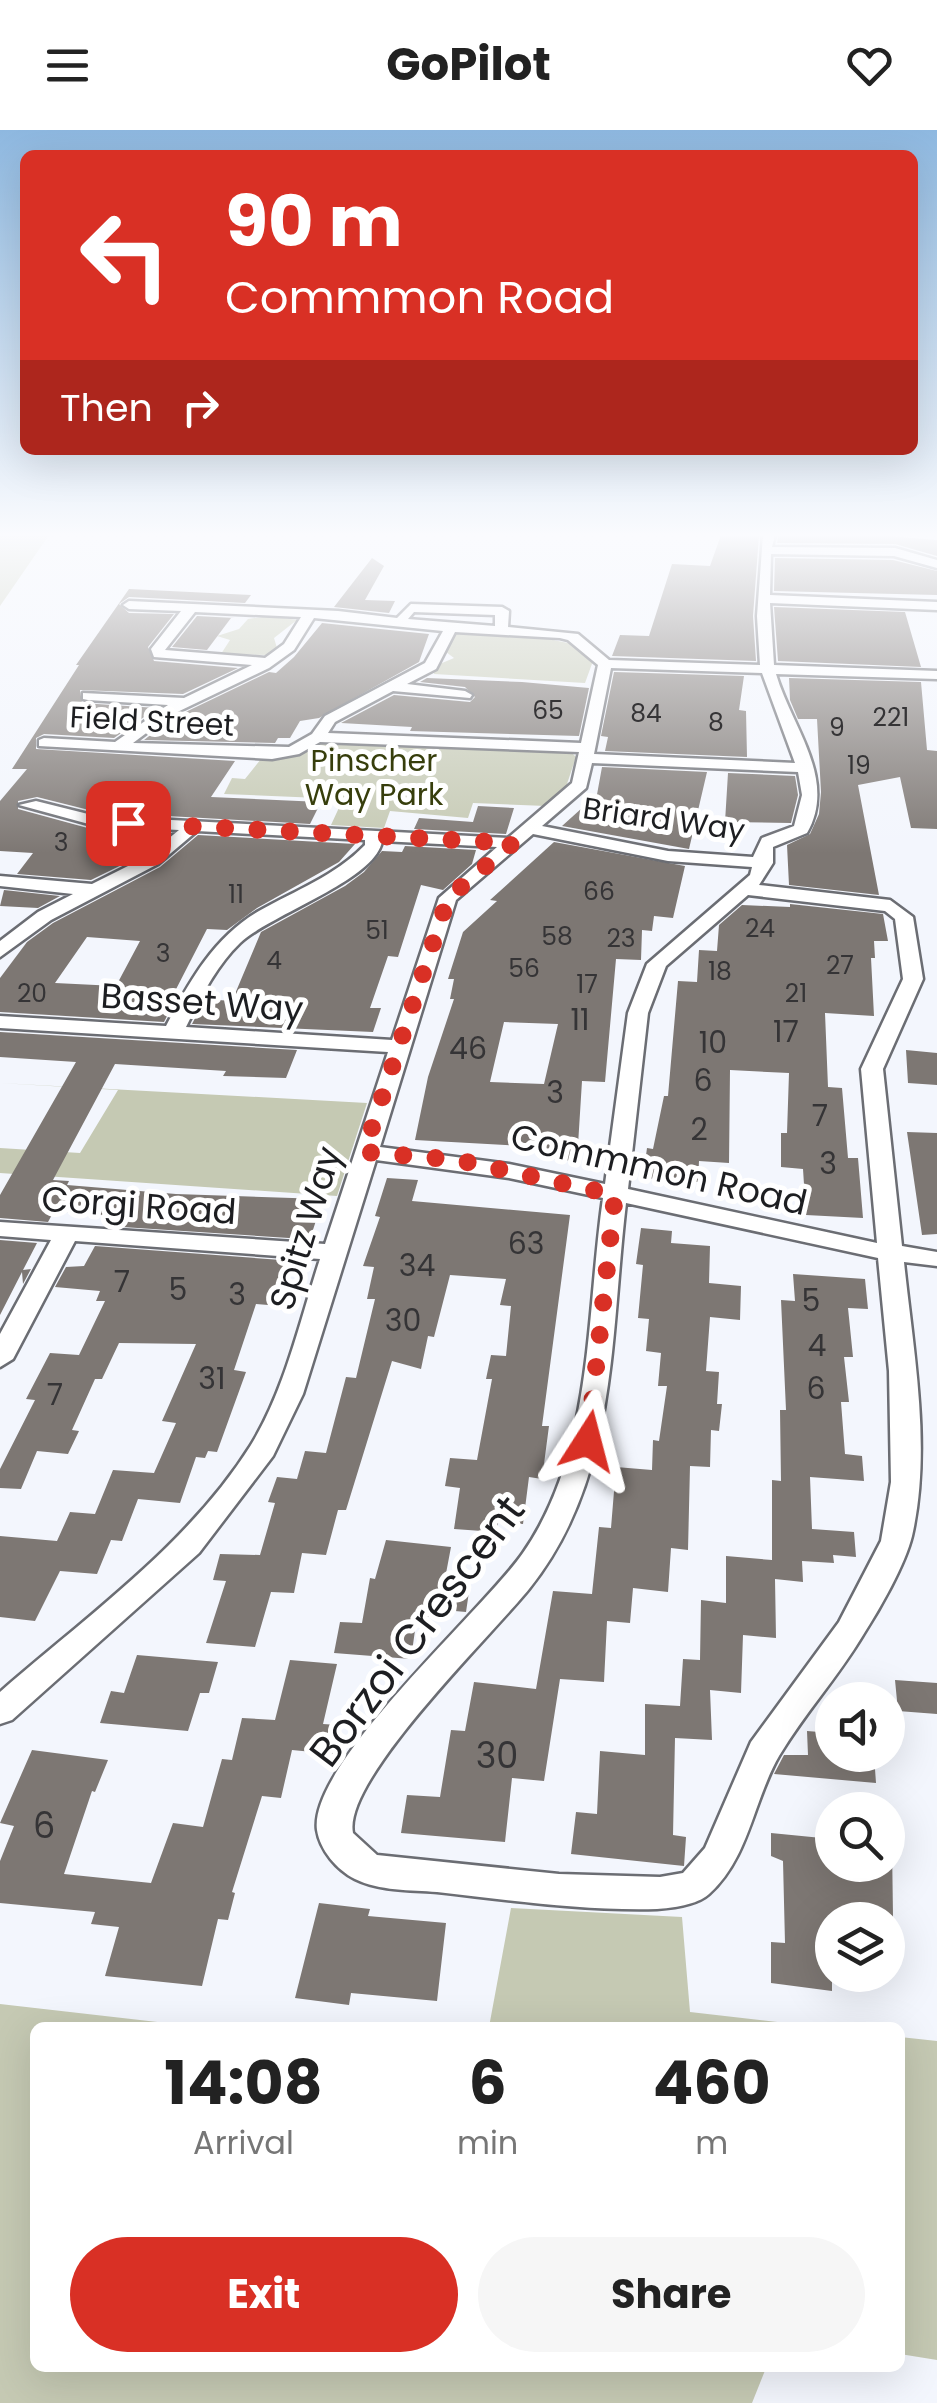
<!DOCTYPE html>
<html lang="en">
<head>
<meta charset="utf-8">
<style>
	:root { --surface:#fff; --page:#f6f6f6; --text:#222; --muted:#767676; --accent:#d93025 }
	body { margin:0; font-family:Poppins,sans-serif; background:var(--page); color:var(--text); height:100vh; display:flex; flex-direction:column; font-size:38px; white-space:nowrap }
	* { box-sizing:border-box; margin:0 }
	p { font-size:32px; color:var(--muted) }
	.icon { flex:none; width:55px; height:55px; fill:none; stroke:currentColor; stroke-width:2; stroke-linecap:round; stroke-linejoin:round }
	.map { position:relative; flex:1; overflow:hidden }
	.sheet { position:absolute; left:30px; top:1892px; width:875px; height:350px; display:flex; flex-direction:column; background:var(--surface); border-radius:15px; box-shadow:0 10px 40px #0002 }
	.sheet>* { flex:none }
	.hud { position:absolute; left:20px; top:20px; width:898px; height:305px; border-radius:15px; box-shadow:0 10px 40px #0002; background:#d93025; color:#fff; overflow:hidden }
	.buttons { position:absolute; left:815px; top:1552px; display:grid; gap:20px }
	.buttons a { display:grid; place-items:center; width:90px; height:90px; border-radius:50%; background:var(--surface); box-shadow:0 10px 40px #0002; font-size:50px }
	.pin { position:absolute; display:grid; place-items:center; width:85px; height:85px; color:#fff; margin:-42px; border-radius:20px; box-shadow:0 5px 15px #0006 }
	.me { position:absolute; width:110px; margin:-55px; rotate:9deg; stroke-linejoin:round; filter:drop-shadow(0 0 8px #0008) }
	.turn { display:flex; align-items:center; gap:35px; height:210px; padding:0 40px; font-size:45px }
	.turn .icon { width:130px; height:130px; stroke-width:2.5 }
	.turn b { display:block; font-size:70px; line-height:85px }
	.then { display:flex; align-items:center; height:95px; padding:0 40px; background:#0003; gap:20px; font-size:38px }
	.eta { display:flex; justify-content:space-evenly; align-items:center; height:170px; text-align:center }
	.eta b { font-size:60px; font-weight:700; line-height:70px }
	.action { display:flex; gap:20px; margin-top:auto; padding:20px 40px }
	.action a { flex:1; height:115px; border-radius:60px; background:var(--accent); color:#fff; font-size:40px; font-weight:700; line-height:115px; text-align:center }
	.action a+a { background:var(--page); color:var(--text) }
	header { display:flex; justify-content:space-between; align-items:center; height:130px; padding:0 40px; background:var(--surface); font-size:45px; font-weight:700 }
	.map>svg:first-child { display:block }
</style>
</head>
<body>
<header><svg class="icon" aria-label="menu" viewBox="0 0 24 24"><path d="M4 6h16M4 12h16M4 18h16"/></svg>GoPilot<svg class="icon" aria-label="heart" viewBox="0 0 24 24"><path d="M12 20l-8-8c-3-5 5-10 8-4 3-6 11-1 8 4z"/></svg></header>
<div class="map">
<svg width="937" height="2273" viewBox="0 0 937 2273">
	<rect width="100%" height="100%" fill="#f3f6fd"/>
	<path fill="#c5c9b3" d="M 0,405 L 49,405 L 0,476 Z
		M 269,486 L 297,490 L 274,508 L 277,518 L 269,525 L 221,524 L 230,510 L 217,506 L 239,499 L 248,489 Z
		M 456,502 L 534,506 L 563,512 L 577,515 L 593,531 L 585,553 L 434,544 L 435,536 L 454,528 L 446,522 Z
		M 319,611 L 556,618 L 571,622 L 576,627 L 566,657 L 546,676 L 473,673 L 468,688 L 390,681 L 384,698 L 331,695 L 343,669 L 224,664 L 232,648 L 245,649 L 261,629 L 288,628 Z
		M 0,953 L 367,973 L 337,1066 L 0,1043 L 0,1018 L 80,1023 L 118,960 Z
		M 511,1778 L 682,1787 L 690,1882 L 821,1897 L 489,1897 Z
		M 0,1874 L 201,1897 L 35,1898 L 35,2238 L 766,2238 L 752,2273 L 0,2273 Z
		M 900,1907 L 937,1911 L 937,2230 L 900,2224 Z"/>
	<path fill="#7d7773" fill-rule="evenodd" d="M 721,405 L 759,405 L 753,486 L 756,531 L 612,526 L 620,505 L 649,506 L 672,434 L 710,436 Z
		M 778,405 L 875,405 L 937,410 L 937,426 L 895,414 L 777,413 Z
		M 372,428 L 384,436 L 365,470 L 395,471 L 389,483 L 334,477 Z
		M 775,428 L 893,430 L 937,441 L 937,465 L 774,461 Z
		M 129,459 L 251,465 L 245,473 L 129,467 L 119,474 L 129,483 L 174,484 L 148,517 L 154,531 L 238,538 L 183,564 L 80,560 L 82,573 L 157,578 L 114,608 L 44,604 L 36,608 L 36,619 L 235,631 L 211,667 L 321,672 L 310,694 L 97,682 L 37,667 L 18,671 L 18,679 L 95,700 L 169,703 L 144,724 L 91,750 L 17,744 L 33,723 L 0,721 L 0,671 L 27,639 L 12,639 L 79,535 L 76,535 Z
		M 774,477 L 905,482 L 921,537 L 778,531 Z
		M 197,486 L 235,488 L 231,488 L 207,520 L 172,517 Z
		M 322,493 L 429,504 L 419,532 L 319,588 L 300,591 L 290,608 L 278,608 L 275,613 L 144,610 L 171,589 L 269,542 L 276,543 L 294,527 Z
		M 614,542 L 744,546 L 739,580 L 746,581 L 747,627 L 605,621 L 608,607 L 601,606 Z
		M 427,548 L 522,552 L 589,558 L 579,606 L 410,601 L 412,597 L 341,593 L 394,565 L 470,572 L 475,567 L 465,557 L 420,552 Z
		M 789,548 L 921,552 L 927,620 L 937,621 L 937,699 L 911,698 L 900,647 L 858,655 L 879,765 L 789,755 L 787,715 L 810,704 L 819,684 L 821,662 L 817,589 L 798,589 L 790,570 Z
		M 602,637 L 707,642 L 689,719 L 562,696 L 582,678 L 594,681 Z
		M 728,643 L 795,646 L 798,665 L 791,693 L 725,692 Z
		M 478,676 L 514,678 L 506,704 L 414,699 L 419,688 L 473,692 Z
		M 198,705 L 355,714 L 339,732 L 257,778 L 227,800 L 207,799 L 172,867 L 177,867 L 164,892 L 0,882 L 0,848 L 27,812 L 53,793 L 160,737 ZM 87,807 L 140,811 L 116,856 L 55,853 Z
		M 554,712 L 685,736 L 673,788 L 654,786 L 652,801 L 642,800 L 641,830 L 616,829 L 605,952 L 582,951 L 577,1031 L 542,1029 L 543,1017 L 415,1010 L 428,947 L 454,869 L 450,869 L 454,849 L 448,849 L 463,802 L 497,771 L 490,770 ZM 504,892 L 558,894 L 544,954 L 490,952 Z
		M 405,716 L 476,720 L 472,734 L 443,760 L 421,755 L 398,827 L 388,826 L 370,878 L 381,878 L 373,902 L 192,894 L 205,869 L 232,871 L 261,802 L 345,756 L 364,742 L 382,721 L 402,722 Z
		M 4,760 L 60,766 L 38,778 L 0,776 Z
		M 790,774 L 883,784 L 888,811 L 874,811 L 875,828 L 871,828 L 874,886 L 825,883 L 828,957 L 842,958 L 848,1028 L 858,1028 L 863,1088 L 806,1085 L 803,1039 L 781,1037 L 781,1003 L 787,1003 L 789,943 L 730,940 L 729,1033 L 699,1031 L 698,1052 L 643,1048 L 647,1018 L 653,1019 L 664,966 L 668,966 L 678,851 L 697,852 L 699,820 L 717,821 L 719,795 L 742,775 L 790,777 Z
		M 0,902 L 297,920 L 286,948 L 223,946 L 226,941 L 115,934 L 53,1050 L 69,1051 L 67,1055 L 176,1064 L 323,1069 L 311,1106 L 304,1109 L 107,1096 L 112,1086 L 54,1081 L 48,1092 L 0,1088 L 0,1065 L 76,932 L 0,927 Z
		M 906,920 L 937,923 L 937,955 L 908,953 Z
		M 907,1002 L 937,1003 L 937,1104 L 922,1105 Z
		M 387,1048 L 418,1050 L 412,1071 L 570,1085 L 542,1296 L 549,1296 L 542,1349 L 529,1347 L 523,1394 L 498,1392 L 496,1402 L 454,1399 L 460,1358 L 445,1356 L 450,1328 L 477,1330 L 492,1249 L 486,1249 L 491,1225 L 506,1226 L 511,1176 L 500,1175 L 506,1149 L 450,1145 L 434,1207 L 428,1206 L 421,1239 L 392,1231 L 346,1380 L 338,1380 L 326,1425 L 302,1423 L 294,1463 L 271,1462 L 255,1517 L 206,1513 L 226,1451 L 213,1450 L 220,1424 L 260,1425 L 275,1373 L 268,1372 L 277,1347 L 297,1349 L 305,1321 L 326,1323 L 346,1247 L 356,1248 L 375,1169 L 367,1169 L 374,1137 L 363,1136 L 380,1087 L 375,1086 Z
		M 641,1098 L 672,1101 L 671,1113 L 710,1116 L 709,1153 L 741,1156 L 740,1190 L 710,1187 L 706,1241 L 719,1242 L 717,1274 L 722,1274 L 719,1301 L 711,1300 L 710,1337 L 690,1336 L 688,1420 L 671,1418 L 668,1462 L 633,1458 L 630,1493 L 607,1491 L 604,1552 L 560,1549 L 544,1651 L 512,1648 L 505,1712 L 401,1703 L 407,1665 L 440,1667 L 451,1600 L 465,1601 L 474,1552 L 536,1559 L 553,1461 L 592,1464 L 599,1397 L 611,1398 L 616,1337 L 652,1340 L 653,1310 L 659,1311 L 667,1256 L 658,1256 L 661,1223 L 646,1221 L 649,1189 L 638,1188 L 643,1135 L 636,1134 Z
		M 0,1110 L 37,1113 L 23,1140 L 31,1139 L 23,1154 L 22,1142 L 0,1185 Z
		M 95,1116 L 295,1131 L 287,1151 L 302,1152 L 293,1177 L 256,1174 L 234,1240 L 246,1242 L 217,1322 L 208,1321 L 205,1328 L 196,1327 L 180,1373 L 138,1369 L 122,1411 L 111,1410 L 97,1444 L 60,1441 L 35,1491 L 0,1487 L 0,1406 L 57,1411 L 70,1382 L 95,1384 L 113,1340 L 154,1343 L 176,1293 L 162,1291 L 196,1214 L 119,1213 L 102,1249 L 95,1249 L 72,1300 L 79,1301 L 68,1324 L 37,1321 L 21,1359 L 0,1358 L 0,1339 L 35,1270 L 26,1269 L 50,1223 L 79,1225 L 105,1171 L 96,1171 L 100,1161 L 55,1157 L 66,1137 L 84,1136 Z
		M 793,1144 L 865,1149 L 868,1179 L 848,1178 L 853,1227 L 844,1227 L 849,1272 L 841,1272 L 845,1324 L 862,1326 L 864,1351 L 810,1347 L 812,1399 L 854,1402 L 856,1427 L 833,1425 L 834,1433 L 802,1431 L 803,1452 L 775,1449 L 776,1508 L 743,1505 L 741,1563 L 710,1560 L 712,1610 L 675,1608 L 673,1705 L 686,1707 L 684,1736 L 571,1724 L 576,1682 L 597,1684 L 600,1621 L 645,1625 L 645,1574 L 680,1576 L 683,1529 L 700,1530 L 701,1470 L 726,1473 L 726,1426 L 772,1430 L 772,1350 L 781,1351 L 780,1280 L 786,1280 L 781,1170 L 795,1171 Z
		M 386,1410 L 451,1417 L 444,1454 L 470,1455 L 466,1482 L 444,1480 L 443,1488 L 417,1486 L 411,1529 L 334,1523 L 340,1492 L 362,1493 L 370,1448 L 375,1449 Z
		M 137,1525 L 218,1532 L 209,1563 L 200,1563 L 188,1601 L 100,1593 L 111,1561 L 124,1563 Z
		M 290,1530 L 337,1534 L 323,1594 L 338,1595 L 333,1624 L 292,1620 L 281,1668 L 262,1666 L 232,1762 L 235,1763 L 228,1790 L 218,1789 L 202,1856 L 105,1846 L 119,1797 L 91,1794 L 95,1782 L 0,1773 L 0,1731 L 14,1696 L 0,1693 L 32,1620 L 108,1630 L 95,1662 L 92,1661 L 64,1744 L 151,1753 L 173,1693 L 203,1697 L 222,1629 L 232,1630 L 242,1588 L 275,1590 Z
		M 895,1550 L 937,1553 L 937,1584 L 898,1581 Z
		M 807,1601 L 832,1603 L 832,1625 L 874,1625 L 876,1653 L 774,1644 L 784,1625 L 808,1625 Z
		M 771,1703 L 832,1709 L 832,1735 L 888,1735 L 892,1714 L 893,1787 L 838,1780 L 838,1783 L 832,1783 L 832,1861 L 771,1853 L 771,1812 L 785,1813 L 783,1731 L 771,1726 Z
		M 319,1773 L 370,1779 L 368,1786 L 446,1793 L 437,1871 L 351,1863 L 349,1875 L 295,1868 Z"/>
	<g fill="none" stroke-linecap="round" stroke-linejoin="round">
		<g stroke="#6b6d73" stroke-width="5">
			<path id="street" d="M 763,405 L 775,405 L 772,417 L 895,418 L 937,430 L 937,438 L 894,426 L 771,424 L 770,465 L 937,472 L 937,480 L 770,473 L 774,535 L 937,541 L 937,549 L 776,544 C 791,596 838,649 807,703 L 773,717 L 773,733 L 759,755 L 890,770 L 913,787 L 923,849 L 883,939 L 902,1116 L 937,1122 L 937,1136 L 904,1132 C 913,1220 932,1318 912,1406 C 905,1435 879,1480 863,1505 C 838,1547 804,1584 779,1626 C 753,1671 749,1728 709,1764 C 697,1775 672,1778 657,1779 C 583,1781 509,1770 437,1762 C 411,1760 379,1761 355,1749 C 337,1740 320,1720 317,1700 C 308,1634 484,1480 523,1423 C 594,1321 586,1185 603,1068 L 509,1048 L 376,1030 L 303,1264 L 273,1326 L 199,1423 L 12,1590 L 0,1594 L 0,1562 C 87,1486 189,1414 251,1315 C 285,1260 300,1190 320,1129 L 75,1111 L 13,1229 L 0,1237 L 0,1204 L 51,1110 L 0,1106 L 0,1092 L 325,1114 L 388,922 L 0,898 L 0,886 L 166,896 C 189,852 214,807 259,781 C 296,760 335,746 365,715 L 365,710 L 197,701 L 158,734 L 51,790 L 0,827 L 0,811 L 38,782 L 73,764 L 0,756 L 0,746 L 92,754 L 146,727 L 179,700 L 96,696 L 19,675 L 36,671 L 96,686 L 508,708 L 572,653 L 579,622 L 320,612 L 299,624 L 272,629 L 39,616 L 39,610 L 44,608 L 115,612 L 168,575 L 88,570 L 83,569 L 83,563 L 184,568 L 252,535 L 154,527 L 151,519 L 181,481 L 129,479 L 123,475 L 129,471 L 338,481 L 397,488 L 411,474 L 502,477 L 509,481 L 508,497 L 578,504 L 609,530 L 760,535 L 757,486 ZM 195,482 L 301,487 L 284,514 L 265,528 L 165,520 ZM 414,482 L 495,485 L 495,496 L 408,489 ZM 314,488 L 443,501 L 425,533 L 325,586 L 312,604 L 289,617 L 133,613 L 169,586 L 269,538 L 294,520 ZM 455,502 L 560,508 L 568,510 L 598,535 L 581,613 L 328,603 L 335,592 L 393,561 L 470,568 L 472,565 L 465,561 L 407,554 L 436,539 ZM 611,538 L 762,543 L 795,633 L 594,624 ZM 592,633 L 798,642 L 802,665 L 794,696 L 762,708 L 753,727 L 668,721 L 542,696 L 586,658 ZM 533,704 L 668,731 L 752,737 L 750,745 L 647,834 L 628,883 L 605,1054 L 509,1034 L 380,1017 L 456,770 ZM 382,711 L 497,717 L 439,768 L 392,910 L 186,897 C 201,867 216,836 240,813 C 271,784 376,750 382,711 ZM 748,765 L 885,781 L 895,789 L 903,849 L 861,939 L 877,1113 L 628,1059 L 648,883 L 666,836 ZM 626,1073 L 878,1128 L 889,1241 L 891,1352 L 881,1411 L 839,1492 L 751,1612 L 705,1718 L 683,1743 L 660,1747 L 559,1744 L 377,1725 L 353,1703 C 342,1650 493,1504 529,1459 C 618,1348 610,1207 626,1073 Z"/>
		</g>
		<use href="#street" fill="#fff" fill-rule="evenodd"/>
	</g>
	<linearGradient id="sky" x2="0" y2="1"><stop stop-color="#8eb8e0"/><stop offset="0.56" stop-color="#fafbfe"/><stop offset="1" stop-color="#fafbfe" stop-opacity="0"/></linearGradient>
	<rect width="937" height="723" fill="url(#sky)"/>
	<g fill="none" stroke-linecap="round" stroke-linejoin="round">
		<path stroke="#d93025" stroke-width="18" stroke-dasharray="0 32.4" d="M 128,693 L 513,713 L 448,768 L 364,1022 L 458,1030 L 615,1065 L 588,1311"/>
	</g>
	<g text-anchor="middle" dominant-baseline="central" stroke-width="10" stroke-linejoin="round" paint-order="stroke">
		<g font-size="25" fill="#353436">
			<text x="548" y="580">65</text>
			<text x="646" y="583">84</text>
			<text x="891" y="587">221</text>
			<text x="716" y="592">8</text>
			<text x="837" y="597">9</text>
			<text x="859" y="635">19</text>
			<text x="61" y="712">3</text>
			<text x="599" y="761">66</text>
			<text x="236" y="764">11</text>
			<text x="760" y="798">24</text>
			<text x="377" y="800">51</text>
			<text x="557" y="806">58</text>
			<text x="621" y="808">23</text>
			<text x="163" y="823">3</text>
			<text x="274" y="830">4</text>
			<text x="840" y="835">27</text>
			<text x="524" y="838">56</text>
			<text x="720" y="841">18</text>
			<text x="587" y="854">17</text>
			<text x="32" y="863">20</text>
			<text x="796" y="863">21</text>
		</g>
		<g font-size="30" fill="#1d1e21" stroke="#fff">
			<text transform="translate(152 591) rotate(3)">Field Street</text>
			<text transform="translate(664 689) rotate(8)">Briard Way</text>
		</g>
		<g font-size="30" fill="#373e0c" stroke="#fff">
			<text x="374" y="630">Pinscher<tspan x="374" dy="34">Way Park</tspan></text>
		</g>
		<g font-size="30" fill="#353436">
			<text x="580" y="889">11</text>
			<text x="786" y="901">17</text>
			<text x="713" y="912">10</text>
			<text x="468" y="918">46</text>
			<text x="703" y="950">6</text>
			<text x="555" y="962">3</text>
			<text x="820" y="985">7</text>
			<text x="699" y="999">2</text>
			<text x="828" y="1033">3</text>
			<text x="526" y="1113">63</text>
			<text x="417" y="1135">34</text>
			<text x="122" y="1151">7</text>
			<text x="178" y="1159">5</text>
			<text x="237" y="1164">3</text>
			<text x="811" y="1170">5</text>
			<text x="403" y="1190">30</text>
			<text x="817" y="1215">4</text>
			<text x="212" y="1248">31</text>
			<text x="816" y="1258">6</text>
			<text x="55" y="1264">7</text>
		</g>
		<g font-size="35" fill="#1d1e21" stroke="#fff">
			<text transform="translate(202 872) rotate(4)">Basset Way</text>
			<text transform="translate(659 1039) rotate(13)">Commmon Road</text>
			<text transform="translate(139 1075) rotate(4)">Corgi Road</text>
			<text transform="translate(305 1098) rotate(-73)">Spitz Way</text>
		</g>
		<g font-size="35" fill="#353436">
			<text x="497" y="1625">30</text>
			<text x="44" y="1695">6</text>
		</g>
		<g font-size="42" fill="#1d1e21" stroke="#fff">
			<text transform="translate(417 1501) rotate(-53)">Borzoi Crescent</text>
		</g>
	</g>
</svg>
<div class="buttons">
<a><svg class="icon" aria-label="sound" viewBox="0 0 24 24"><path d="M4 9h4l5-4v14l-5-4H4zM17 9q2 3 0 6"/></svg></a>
<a><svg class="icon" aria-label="search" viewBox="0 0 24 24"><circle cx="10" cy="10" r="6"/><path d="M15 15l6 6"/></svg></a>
<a><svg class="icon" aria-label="layers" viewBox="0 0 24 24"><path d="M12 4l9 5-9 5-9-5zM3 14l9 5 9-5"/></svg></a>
</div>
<div class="pin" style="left:128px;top:693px;background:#d93025"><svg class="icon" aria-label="arrive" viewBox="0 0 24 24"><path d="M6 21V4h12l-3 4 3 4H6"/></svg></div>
<svg class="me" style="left:588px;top:1311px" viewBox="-20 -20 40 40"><path d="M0-17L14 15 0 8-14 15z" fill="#d93025" stroke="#fff" stroke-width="4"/></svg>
<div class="hud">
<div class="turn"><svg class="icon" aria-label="left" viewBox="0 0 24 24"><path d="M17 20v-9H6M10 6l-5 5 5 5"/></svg><div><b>90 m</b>Commmon Road</div></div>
<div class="then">Then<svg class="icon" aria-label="right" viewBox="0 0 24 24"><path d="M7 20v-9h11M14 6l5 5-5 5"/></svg></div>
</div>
<section class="sheet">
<div class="eta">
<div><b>14:08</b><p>Arrival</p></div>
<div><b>6</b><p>min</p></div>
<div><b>460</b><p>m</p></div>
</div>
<div class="action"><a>Exit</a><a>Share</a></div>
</section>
</div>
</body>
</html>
